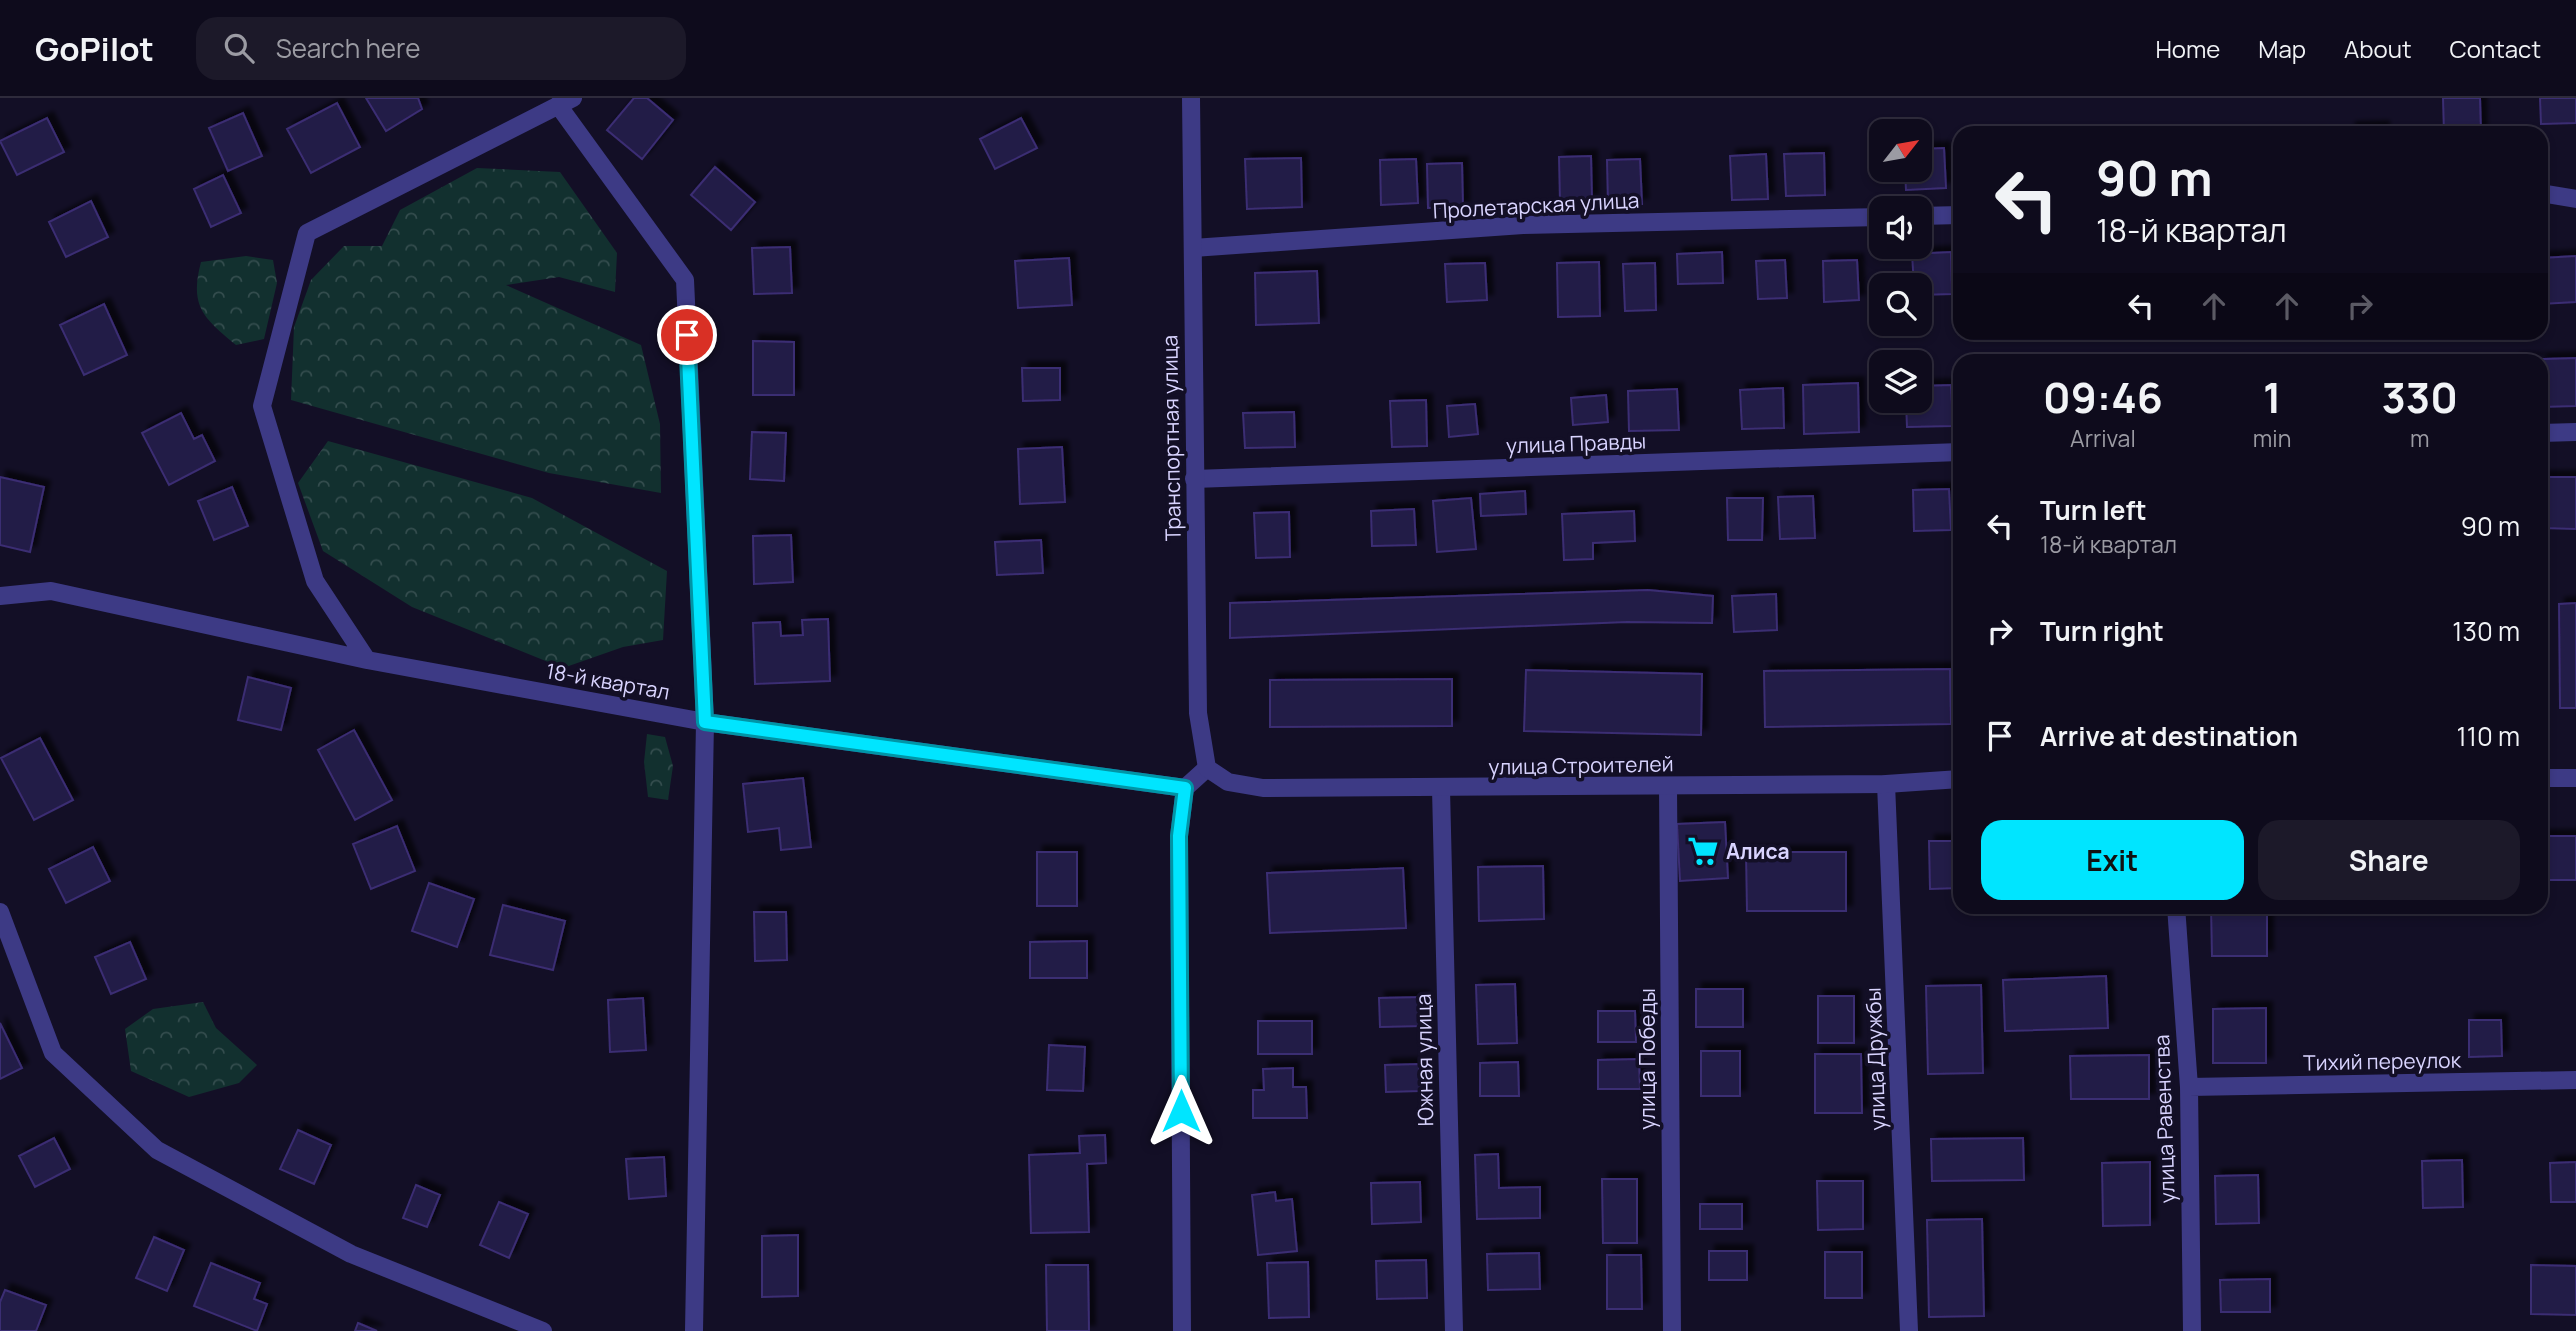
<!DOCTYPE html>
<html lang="en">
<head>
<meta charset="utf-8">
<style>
	:root { --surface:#0e0b1c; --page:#1c1929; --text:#f1f3f6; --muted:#9b9ba3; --line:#2e2b3b; --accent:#00e5ff }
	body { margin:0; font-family:Manrope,sans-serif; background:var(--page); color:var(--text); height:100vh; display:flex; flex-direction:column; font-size:26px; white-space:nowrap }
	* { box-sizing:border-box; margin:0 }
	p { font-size:23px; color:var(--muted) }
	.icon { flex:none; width:38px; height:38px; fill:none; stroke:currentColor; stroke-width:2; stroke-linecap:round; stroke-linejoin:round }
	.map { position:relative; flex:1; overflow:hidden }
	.side { position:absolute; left:1953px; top:256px; width:595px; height:560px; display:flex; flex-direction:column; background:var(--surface); border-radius:21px; box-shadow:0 4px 10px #0003,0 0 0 2px var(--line) }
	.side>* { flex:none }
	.banner { position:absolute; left:1953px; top:28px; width:595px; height:214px; border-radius:21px; box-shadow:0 4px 10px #0003,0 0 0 2px var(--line); background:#0e0b1c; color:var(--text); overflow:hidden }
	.needle { width:46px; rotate:59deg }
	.controls { position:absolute; left:1869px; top:21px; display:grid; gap:14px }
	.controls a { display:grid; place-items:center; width:63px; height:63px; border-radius:14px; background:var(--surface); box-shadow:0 4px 10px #0003,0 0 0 2px var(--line); font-size:35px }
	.pin { position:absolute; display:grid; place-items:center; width:60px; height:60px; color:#fff; margin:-30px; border:4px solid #fff; border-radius:50%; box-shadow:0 2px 7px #0007 }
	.me { position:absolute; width:77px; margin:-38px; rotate:0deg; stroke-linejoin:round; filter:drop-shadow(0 0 5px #0008) }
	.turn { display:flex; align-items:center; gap:24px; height:147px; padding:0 28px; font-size:32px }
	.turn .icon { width:91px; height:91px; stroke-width:2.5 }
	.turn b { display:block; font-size:49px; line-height:60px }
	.lanes { display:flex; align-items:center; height:66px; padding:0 28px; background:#0003; justify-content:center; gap:35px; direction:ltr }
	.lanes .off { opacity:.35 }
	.eta { display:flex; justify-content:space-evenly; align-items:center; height:119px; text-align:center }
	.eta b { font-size:42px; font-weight:700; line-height:49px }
	.button { display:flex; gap:14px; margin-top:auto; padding:14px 28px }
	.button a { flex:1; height:80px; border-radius:21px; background:var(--accent); color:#111; font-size:28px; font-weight:700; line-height:80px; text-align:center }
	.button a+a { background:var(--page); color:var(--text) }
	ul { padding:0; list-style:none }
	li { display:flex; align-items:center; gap:21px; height:105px; padding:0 28px }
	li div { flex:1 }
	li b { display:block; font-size:26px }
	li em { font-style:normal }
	header { display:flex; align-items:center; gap:42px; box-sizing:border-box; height:98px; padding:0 35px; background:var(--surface); border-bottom:2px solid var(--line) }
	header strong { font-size:33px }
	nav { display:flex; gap:38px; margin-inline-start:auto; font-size:24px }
	.search { width:490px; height:63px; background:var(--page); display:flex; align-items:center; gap:18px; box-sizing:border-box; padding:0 24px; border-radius:21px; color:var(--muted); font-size:26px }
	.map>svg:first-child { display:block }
</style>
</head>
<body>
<header>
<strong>GoPilot</strong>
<div class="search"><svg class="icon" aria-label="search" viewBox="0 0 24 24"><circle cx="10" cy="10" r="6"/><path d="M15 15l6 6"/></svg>Search here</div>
<nav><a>Home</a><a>Map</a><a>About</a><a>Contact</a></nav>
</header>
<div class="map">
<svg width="2576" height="1233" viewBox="0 0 2576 1233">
	<defs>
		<pattern id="forest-crowns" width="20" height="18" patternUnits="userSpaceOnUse" patternTransform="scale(1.75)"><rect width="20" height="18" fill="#12302f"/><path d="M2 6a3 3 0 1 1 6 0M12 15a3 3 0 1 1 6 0" fill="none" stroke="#344d4e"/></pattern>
		<filter id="shadow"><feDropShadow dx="6" dy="-6" stdDeviation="2" flood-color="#0009"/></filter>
	</defs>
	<rect width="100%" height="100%" fill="#130f26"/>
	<path fill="url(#forest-crowns)" d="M 477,70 L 560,74 L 617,155 L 615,194 L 559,179 L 506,187 L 641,247 L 660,326 L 661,395 L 549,375 L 291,302 L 294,229 L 311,182 L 344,148 L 382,148 L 400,112 Z
		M 246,158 L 273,162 L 277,185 L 264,241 L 236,247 C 204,220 189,209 201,164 Z
		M 328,343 L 532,400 L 667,473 L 663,542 L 623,549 L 563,570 L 412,509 L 323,453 L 298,385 Z
		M 647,636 L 665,639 L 673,668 L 668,702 L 648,699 L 644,664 Z
		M 203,904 L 216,930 L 257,967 L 239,985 L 189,999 L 131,973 L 125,931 L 153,911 Z"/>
	<path fill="#241b47" stroke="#3b2d73" stroke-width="2" filter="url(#shadow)" d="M 366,0 L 418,0 L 422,11 L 386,33 Z
		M 634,0 L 647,0 L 673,22 L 642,61 L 607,32 Z
		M 2443,0 L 2480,0 L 2481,35 L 2444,35 Z
		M 2540,0 L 2576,0 L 2576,25 L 2541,26 Z
		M 337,5 L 360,49 L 311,75 L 287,31 Z
		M 243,15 L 262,58 L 228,73 L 209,30 Z
		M 47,20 L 64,54 L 17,77 L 0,43 Z
		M 1021,20 L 1037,50 L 995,71 L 980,41 Z
		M 2383,29 L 2383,35 L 2350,35 L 2350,30 Z
		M 1944,50 L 1946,90 L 1906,92 L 1905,72 L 1920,72 L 1920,51 Z
		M 1824,55 L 1825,97 L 1786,98 L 1784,56 Z
		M 1766,56 L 1768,101 L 1732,102 L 1730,58 Z
		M 1591,58 L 1592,102 L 1560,103 L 1559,59 Z
		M 1301,60 L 1302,109 L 1247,111 L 1245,61 Z
		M 1416,61 L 1418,105 L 1381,107 L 1380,62 Z
		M 1640,61 L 1642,106 L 1608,107 L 1607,62 Z
		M 1462,65 L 1463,109 L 1428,110 L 1427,66 Z
		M 715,69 L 755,104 L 731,132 L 691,97 Z
		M 223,77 L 241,115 L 211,129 L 194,91 Z
		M 91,103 L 108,139 L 66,159 L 49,124 Z
		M 790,149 L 792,195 L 754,196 L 752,150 Z
		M 1722,154 L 1723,185 L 1678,186 L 1677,156 Z
		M 1951,154 L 1952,196 L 1920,197 L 1920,187 L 1914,187 L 1912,156 Z
		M 2576,158 L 2576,204 L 2541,206 L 2541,160 Z
		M 1069,160 L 1072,207 L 1018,210 L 1015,163 Z
		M 1785,162 L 1787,200 L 1758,201 L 1756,163 Z
		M 1857,162 L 1859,202 L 1824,204 L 1823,163 Z
		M 1599,164 L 1600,218 L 1558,219 L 1557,165 Z
		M 1485,165 L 1487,202 L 1447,204 L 1445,166 Z
		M 1655,165 L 1656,212 L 1625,213 L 1623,166 Z
		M 1317,173 L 1319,225 L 1256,227 L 1255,175 Z
		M 104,206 L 127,257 L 84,277 L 60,227 Z
		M 753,243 L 794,244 L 794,297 L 753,297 Z
		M 2576,260 L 2576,308 L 2541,309 L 2541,262 L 2513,262 Z
		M 1022,270 L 1060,270 L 1060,302 L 1023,303 Z
		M 1858,285 L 1859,334 L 1804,336 L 1803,287 Z
		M 1951,287 L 1953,328 L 1907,329 L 1906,303 L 1920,303 L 1920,288 Z
		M 1783,290 L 1784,330 L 1742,331 L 1740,292 Z
		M 1677,291 L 1679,332 L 1629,333 L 1628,293 Z
		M 1606,297 L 1608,324 L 1573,327 L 1571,300 Z
		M 1426,302 L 1427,348 L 1392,349 L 1390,303 Z
		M 1475,306 L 1478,336 L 1449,339 L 1447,308 Z
		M 1294,314 L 1295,349 L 1245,350 L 1243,315 Z
		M 181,315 L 194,341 L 202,337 L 215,363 L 169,387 L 142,335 Z
		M 752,334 L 786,335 L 784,383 L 750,381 Z
		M 1062,349 L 1065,404 L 1020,406 L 1018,351 Z
		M 0,379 L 44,389 L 30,454 L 0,447 Z
		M 2541,379 L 2576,379 L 2576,431 L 2541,430 Z
		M 232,389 L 248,428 L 214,442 L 198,403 Z
		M 1949,391 L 1951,432 L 1914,433 L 1913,392 Z
		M 1525,393 L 1526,416 L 1481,418 L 1480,396 Z
		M 1813,398 L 1815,440 L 1780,441 L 1778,399 Z
		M 1471,400 L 1476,451 L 1437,454 L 1433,403 Z
		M 1727,400 L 1763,400 L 1762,442 L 1728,442 Z
		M 1414,411 L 1416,447 L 1372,448 L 1371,413 Z
		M 1634,413 L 1635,443 L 1593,445 L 1593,461 L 1564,462 L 1562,416 Z
		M 1289,414 L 1290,459 L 1256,460 L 1254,415 Z
		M 791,437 L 793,484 L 754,486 L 753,438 Z
		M 1041,442 L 1043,475 L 997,477 L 995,444 Z
		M 1648,492 L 1713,498 L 1712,525 L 1627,524 L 1230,540 L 1230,505 Z
		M 1776,496 L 1777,532 L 1734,534 L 1732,498 Z
		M 2576,505 L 2576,610 L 2560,610 L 2559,506 Z
		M 828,521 L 830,583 L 755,586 L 753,525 L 780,524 L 781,538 L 803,537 L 802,522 Z
		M 1950,571 L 1951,626 L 1765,629 L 1764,573 Z
		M 1526,572 L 1702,576 L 1701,637 L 1524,633 Z
		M 248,579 L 291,590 L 281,632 L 238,622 Z
		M 1452,581 L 1452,628 L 1270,629 L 1270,582 Z
		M 354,632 L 392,702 L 355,722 L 318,652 Z
		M 40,640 L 73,702 L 34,722 L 1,660 Z
		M 803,680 L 811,749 L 781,752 L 779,730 L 748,734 L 743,686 Z
		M 1725,724 L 1728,780 L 1680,783 L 1677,726 Z
		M 397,728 L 415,773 L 371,791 L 353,746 Z
		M 2541,738 L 2576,738 L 2576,782 L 2541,782 Z
		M 1929,743 L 1960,743 L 1960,790 L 1930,791 Z
		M 93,749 L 110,783 L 66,805 L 49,771 Z
		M 1037,754 L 1077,754 L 1077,808 L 1037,808 Z
		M 1746,754 L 1846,754 L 1846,813 L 1747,813 Z
		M 1543,768 L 1544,821 L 1479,823 L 1478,769 Z
		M 1403,770 L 1406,830 L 1270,835 L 1267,775 Z
		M 429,785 L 474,801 L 457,849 L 412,833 Z
		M 503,807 L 565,823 L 553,872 L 490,857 Z
		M 2211,808 L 2267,808 L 2267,858 L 2212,858 Z
		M 754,814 L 786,814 L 787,862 L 755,863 Z
		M 1087,843 L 1087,880 L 1030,880 L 1030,844 Z
		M 130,844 L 146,881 L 111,896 L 95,859 Z
		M 2106,878 L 2108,930 L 2005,933 L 2003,882 Z
		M 1515,886 L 1517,945 L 1478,946 L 1476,887 Z
		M 1981,887 L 1983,975 L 1928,976 L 1926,888 Z
		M 1696,891 L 1743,891 L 1743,929 L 1696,929 Z
		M 1818,898 L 1854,898 L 1854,945 L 1818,945 Z
		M 1423,899 L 1423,928 L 1380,929 L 1379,900 Z
		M 643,900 L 646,952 L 610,954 L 608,902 Z
		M 2266,910 L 2266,965 L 2213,965 L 2213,911 Z
		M 1598,913 L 1635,913 L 1636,944 L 1598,944 Z
		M 2469,922 L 2501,922 L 2502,958 L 2469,959 Z
		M 1258,923 L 1312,923 L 1312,956 L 1258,956 Z
		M 0,925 L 22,970 L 0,981 Z
		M 1049,947 L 1085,949 L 1083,993 L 1047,992 Z
		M 1701,953 L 1740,953 L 1740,998 L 1701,998 Z
		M 1815,956 L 1861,956 L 1862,1015 L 1815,1015 Z
		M 2149,957 L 2149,1001 L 2071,1001 L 2070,958 Z
		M 1639,961 L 1640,991 L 1598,991 L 1598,962 Z
		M 1518,964 L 1519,998 L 1480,998 L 1480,965 Z
		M 1419,966 L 1420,993 L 1386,994 L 1385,967 Z
		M 1293,970 L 1293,989 L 1306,989 L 1307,1020 L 1253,1020 L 1253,992 L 1264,992 L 1263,971 Z
		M 298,1032 L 331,1047 L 314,1086 L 280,1071 Z
		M 1105,1037 L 1106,1065 L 1087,1066 L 1089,1134 L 1031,1135 L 1029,1057 L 1080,1055 L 1079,1038 Z
		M 54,1040 L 70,1071 L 35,1089 L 19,1058 Z
		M 2023,1040 L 2024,1082 L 1932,1083 L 1931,1041 Z
		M 1498,1056 L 1499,1090 L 1540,1089 L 1540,1120 L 1477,1121 L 1475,1057 Z
		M 664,1059 L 666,1098 L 629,1101 L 626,1061 Z
		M 2462,1062 L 2463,1109 L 2423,1110 L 2422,1063 Z
		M 2150,1064 L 2150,1127 L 2103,1128 L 2102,1065 Z
		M 2576,1064 L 2576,1104 L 2551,1104 L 2550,1065 Z
		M 2258,1077 L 2259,1125 L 2216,1126 L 2215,1078 Z
		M 1602,1081 L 1637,1081 L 1637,1145 L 1603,1145 Z
		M 1817,1083 L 1863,1083 L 1863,1131 L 1818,1132 Z
		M 1420,1084 L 1421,1124 L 1372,1126 L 1371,1085 Z
		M 416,1087 L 440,1097 L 427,1129 L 403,1120 Z
		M 1275,1094 L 1276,1103 L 1292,1101 L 1297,1153 L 1258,1157 L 1252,1097 Z
		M 499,1104 L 528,1116 L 509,1160 L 480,1147 Z
		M 1700,1106 L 1742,1106 L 1742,1131 L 1700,1131 Z
		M 1982,1121 L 1984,1218 L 1929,1219 L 1927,1122 Z
		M 798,1137 L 798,1198 L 762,1199 L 762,1138 Z
		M 154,1139 L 184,1152 L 167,1193 L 136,1180 Z
		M 1709,1153 L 1747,1153 L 1747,1182 L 1709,1182 Z
		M 1825,1154 L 1862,1154 L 1862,1200 L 1825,1200 Z
		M 1539,1155 L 1540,1191 L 1488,1192 L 1487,1156 Z
		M 1607,1157 L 1641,1157 L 1642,1211 L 1607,1211 Z
		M 1426,1162 L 1427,1200 L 1377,1201 L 1376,1163 Z
		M 1308,1164 L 1309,1219 L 1269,1220 L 1267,1165 Z
		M 211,1165 L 260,1185 L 254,1201 L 267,1206 L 257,1233 L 194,1208 Z
		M 1046,1167 L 1088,1167 L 1089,1233 L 1047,1233 Z
		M 2531,1167 L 2576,1168 L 2576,1217 L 2531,1216 Z
		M 2270,1181 L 2270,1214 L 2221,1214 L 2220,1182 Z
		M 5,1192 L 46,1207 L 36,1233 L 0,1233 L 0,1204 Z
		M 358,1225 L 377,1233 L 355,1233 Z"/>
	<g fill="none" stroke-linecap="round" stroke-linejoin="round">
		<path stroke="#3d3a85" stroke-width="18" d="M 558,7 L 685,182 L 705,624 L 694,1233
			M 2541,95 L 2576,101
			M 1920,118 L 1960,117
			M 1193,150 L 1523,127 L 1881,119
			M 2541,335 L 2576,334
			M 1194,381 L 1960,354
			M 0,498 L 51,493 L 367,562 L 705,624 L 1185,690 L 1207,670
			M 367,562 L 315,483 L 262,308 L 307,135 L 573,0
			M 1886,686 L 1909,1233
			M 1668,688 L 1672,1233
			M 1441,691 L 1454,1233
			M 2176,808 L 2189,989 L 2192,1233
			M 0,814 L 53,955 L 157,1052 L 351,1156 L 543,1233
			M 2189,989 L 2576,982
			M 1182,1233 L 1179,738 L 1185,690"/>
		<path stroke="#3d3a85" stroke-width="18" d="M 1191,0 L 1198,615 L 1207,670 L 1228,684 L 1263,690 L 1886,686 L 1960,681
			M 2541,680 L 2576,680"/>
	</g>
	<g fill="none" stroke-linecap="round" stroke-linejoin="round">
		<g stroke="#0095a6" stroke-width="18">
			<path id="route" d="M 687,237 L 705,624 L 1185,690 L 1179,738 L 1181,1013"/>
		</g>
		<use href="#route" stroke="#00e5ff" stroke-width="12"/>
	</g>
	<defs>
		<g id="supermarket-bare" transform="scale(2.415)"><path d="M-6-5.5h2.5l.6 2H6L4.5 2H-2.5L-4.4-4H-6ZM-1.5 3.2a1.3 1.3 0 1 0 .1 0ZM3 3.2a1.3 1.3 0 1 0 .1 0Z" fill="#00e5ff" stroke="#130f26" stroke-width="2.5" paint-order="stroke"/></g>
	</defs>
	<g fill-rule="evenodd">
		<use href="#supermarket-bare" x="1703" y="753"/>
	</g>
	<g text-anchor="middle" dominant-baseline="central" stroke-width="7" stroke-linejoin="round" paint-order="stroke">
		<g font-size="21" fill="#d9d4ff" stroke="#130f26">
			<text transform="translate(1536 107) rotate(-3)">Пролетарская улица</text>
			<text transform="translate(1171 340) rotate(-91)">Транспортная улица</text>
			<text transform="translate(1576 345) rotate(-2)">улица Правды</text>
			<text transform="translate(608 583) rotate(10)">18-й квартал</text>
			<text transform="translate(1581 667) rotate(-1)">улица Строителей</text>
			<text transform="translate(1647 961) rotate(-90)">улица Победы</text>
			<text transform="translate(1875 961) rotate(-92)">улица Дружбы</text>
			<text transform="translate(1424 962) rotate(-91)">Южная улица</text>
			<text transform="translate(2382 963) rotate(-1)">Тихий переулок</text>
			<text transform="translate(2164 1021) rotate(-92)">улица Равенства</text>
		</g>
		<g font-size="21" font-weight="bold" fill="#d9d4ff" stroke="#130f26" text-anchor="start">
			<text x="1726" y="753">Алиса</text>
		</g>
	</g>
</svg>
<div class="controls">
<a><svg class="needle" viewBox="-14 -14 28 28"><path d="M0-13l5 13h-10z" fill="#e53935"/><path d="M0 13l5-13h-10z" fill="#9b9ba3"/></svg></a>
<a><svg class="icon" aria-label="sound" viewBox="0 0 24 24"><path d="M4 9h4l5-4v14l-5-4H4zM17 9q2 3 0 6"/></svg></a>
<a><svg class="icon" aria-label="search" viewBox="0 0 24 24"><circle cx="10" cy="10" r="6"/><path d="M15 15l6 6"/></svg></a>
<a><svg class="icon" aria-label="layers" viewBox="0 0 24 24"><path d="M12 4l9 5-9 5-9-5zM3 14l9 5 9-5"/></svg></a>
</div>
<div class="pin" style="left:687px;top:237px;background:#d93025"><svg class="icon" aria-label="arrive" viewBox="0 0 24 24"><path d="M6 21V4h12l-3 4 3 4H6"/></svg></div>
<svg class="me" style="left:1181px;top:1013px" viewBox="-20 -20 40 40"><path d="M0-17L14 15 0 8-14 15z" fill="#00e5ff" stroke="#fff" stroke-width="4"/></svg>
<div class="banner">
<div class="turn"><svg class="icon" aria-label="left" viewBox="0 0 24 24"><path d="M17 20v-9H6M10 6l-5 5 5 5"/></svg><div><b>90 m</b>18-й квартал</div></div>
<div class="lanes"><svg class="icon" aria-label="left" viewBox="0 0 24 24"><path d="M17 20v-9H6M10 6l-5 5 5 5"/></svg><svg class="icon off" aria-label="ahead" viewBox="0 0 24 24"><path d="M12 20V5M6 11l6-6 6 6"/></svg><svg class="icon off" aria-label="ahead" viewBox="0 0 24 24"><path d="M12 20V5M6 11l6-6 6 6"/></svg><svg class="icon off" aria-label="right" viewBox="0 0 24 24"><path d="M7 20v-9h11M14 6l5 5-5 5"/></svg></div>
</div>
<section class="side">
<div class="eta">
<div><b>09:46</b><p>Arrival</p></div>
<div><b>1</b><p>min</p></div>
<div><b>330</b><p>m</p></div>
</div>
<ul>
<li><svg class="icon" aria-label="left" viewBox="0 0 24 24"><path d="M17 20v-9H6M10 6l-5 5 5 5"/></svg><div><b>Turn left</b><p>18-й квартал</p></div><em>90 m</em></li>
<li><svg class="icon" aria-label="right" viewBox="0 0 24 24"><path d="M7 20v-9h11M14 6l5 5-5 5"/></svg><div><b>Turn right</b></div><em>130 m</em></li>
<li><svg class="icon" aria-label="arrive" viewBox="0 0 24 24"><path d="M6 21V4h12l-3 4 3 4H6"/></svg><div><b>Arrive at destination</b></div><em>110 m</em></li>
</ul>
<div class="button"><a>Exit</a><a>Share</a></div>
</section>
</div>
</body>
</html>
